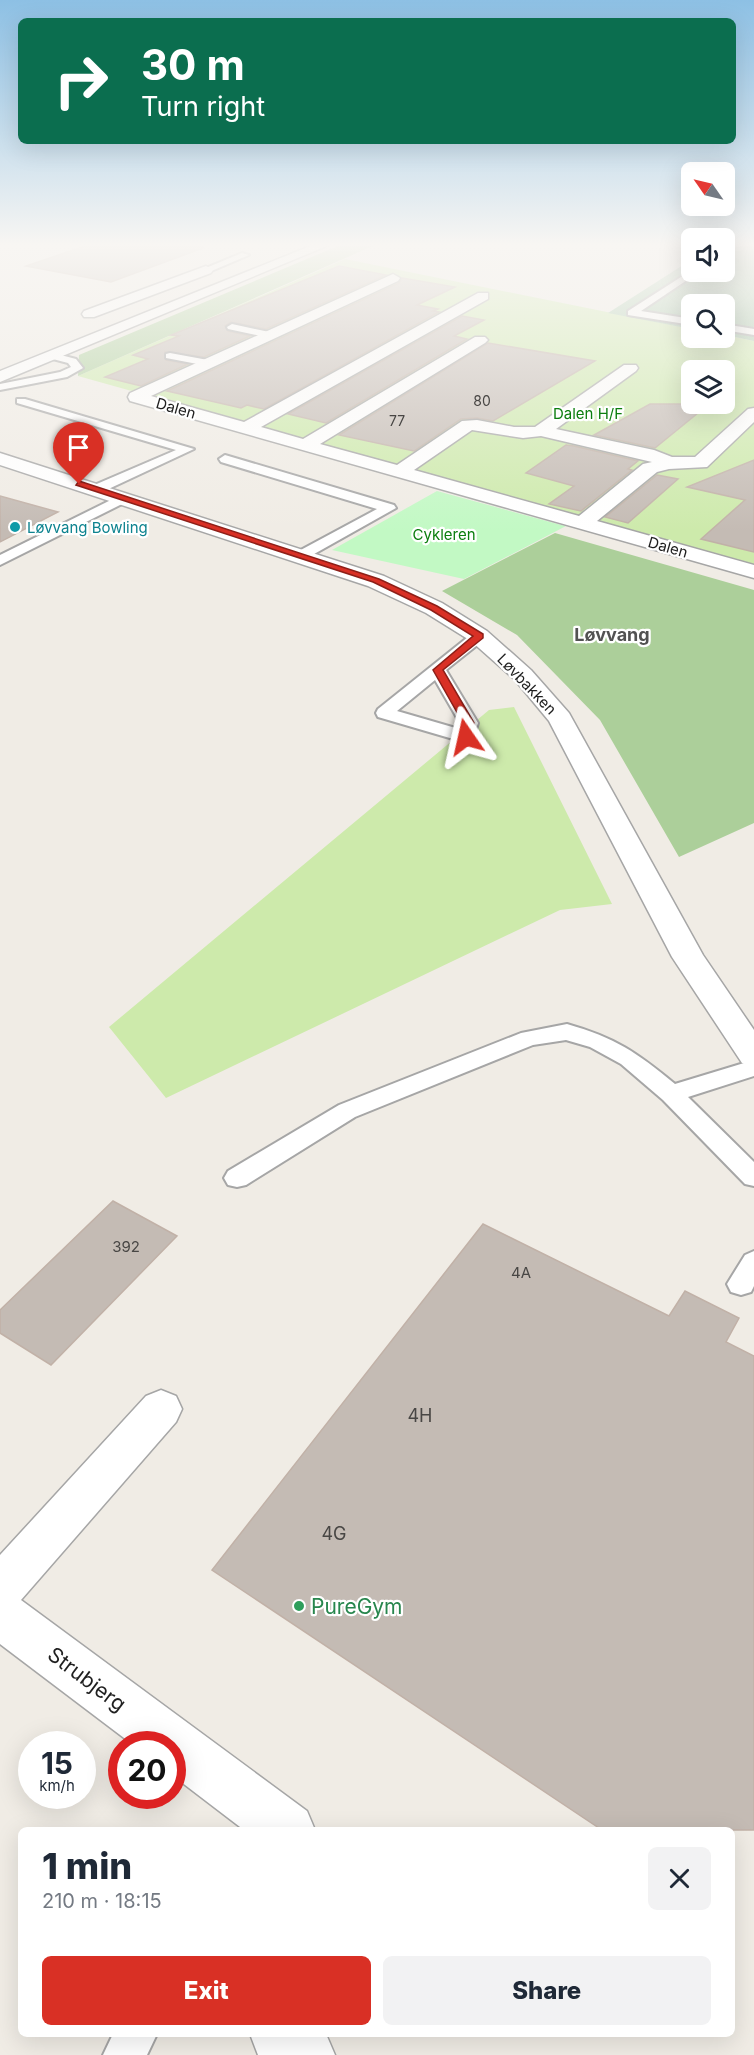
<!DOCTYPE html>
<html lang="en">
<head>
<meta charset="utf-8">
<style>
	:root { --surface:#fff; --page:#f2f2f3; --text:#1f2937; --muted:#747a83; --accent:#d93025 }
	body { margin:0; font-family:Inter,sans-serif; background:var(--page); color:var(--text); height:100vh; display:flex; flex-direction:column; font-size:22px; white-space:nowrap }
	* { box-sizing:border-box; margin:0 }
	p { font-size:20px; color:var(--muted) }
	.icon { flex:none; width:33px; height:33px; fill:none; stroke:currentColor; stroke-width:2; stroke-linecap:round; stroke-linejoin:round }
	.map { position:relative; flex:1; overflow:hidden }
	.sheet { position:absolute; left:18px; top:1827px; width:717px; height:210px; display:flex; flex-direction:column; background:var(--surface); border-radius:9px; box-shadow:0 6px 24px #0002 }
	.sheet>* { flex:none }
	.hud { position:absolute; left:18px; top:18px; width:718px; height:126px; border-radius:9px; box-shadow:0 6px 24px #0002; background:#0b6e4f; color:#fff; overflow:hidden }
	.needle { width:39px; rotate:304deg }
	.controls { position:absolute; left:681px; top:162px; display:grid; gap:12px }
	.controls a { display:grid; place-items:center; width:54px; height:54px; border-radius:9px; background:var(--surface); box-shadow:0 6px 24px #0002; font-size:30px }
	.speed { position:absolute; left:18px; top:1731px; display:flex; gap:12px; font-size:30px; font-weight:700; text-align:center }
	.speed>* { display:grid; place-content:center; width:78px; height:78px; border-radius:50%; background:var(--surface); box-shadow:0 6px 24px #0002; line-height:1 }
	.speed small { font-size:15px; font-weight:400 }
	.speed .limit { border:9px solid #d22; background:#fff; color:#111 }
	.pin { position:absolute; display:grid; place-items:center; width:51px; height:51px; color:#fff; margin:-62px -26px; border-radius:50% 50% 50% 0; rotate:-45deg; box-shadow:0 0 6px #0007 }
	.pin .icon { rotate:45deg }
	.me { position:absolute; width:66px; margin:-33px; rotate:349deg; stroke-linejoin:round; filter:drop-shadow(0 0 4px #0008) }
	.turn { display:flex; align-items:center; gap:21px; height:126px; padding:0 24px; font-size:27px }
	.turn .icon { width:78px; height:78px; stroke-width:2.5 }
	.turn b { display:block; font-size:42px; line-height:51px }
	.round { display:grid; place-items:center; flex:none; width:63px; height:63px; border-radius:9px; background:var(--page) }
	.overview { display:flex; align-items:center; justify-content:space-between; height:102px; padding:0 24px }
	h1 { font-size:36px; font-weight:800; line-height:45px }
	.button { display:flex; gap:12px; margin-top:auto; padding:12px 24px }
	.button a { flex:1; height:69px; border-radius:9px; background:var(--accent); color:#fff; font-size:24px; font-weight:800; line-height:69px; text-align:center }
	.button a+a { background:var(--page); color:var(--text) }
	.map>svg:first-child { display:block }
</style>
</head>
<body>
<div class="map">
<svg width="754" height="2055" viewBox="0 0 754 2055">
	<rect width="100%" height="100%" fill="#f0ece5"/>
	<path fill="#cdeaab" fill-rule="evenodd" d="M 345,259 L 691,329 L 692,338 L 724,338 L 725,335 L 754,341 L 754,565 L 78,376 ZM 692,370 L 724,370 L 724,404 L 692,404 Z
		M 514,707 L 612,904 L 560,910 L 166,1098 L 109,1027 L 489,710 Z"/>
	<path fill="#accf9a" d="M 340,245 L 375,245 L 78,376 L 79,355 Z
		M 555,533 L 754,590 L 754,823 L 679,857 L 600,720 L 517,635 L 442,591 Z"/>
	<path fill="#a6c9aa" d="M 725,245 L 754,245 L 754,341 L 725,335 L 724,304 L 692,304 L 691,329 L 608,313 L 691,260 L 692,272 L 724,272 Z"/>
	<path fill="#c2f9c4" d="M 437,491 L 565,526 L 566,526 L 464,579 L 332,550 Z"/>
	<path fill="#c4bbb4" stroke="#c1b1a7" stroke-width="1.5" d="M 88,245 L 203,245 L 203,248 L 111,282 L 26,266 Z
		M 339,266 L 386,275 L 266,329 L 231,322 L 225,326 L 228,331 L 250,336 L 204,357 L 165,352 L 166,360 L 188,364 L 141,386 L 105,377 L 148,359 L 133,355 L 179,336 L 171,335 Z
		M 402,278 L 455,287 L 417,305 L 438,309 L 433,311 L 439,312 L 264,409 L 247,405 L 241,408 L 167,391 L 399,283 Z
		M 462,316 L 484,320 L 454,336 L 467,339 L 326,423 L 288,414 Z
		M 488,343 L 595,361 L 493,421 L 477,418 L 461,419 L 414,451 L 339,435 Z
		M 650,404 L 709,404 L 655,448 L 594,435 Z
		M 566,445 L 574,446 L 638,461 L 628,469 L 632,470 L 581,511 L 549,504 L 574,486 L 526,473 Z
		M 754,460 L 754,552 L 701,539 L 745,500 L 687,487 Z
		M 657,475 L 678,479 L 628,523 L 605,517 Z
		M 0,496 L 58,512 L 0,542 Z
		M 113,1201 L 177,1236 L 51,1365 L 0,1333 L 0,1310 Z
		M 483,1224 L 669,1316 L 685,1291 L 739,1318 L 726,1342 L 754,1356 L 754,1830 L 602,1830 L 212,1570 Z"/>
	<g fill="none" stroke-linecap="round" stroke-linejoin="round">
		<g stroke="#a6a6a6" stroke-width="4">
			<path id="service" d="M 729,245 L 738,245 L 724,254 L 724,247 Z
				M 242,253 L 249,255 L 209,272 L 201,270 Z
				M 692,270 L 699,272 L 641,311 L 692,319 L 692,325 L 628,315 L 628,311 Z
				M 232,324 L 274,333 L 275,335 L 270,338 L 228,329 L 227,327 Z
				M 724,324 L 754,329 L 754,335 L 724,330 Z
				M 53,353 L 76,359 L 83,368 L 67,377 L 0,390 L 0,384 L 60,372 L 71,367 L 68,363 L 49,358 L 49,354 Z
				M 170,353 L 208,360 L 213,363 L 208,366 L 166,358 L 166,354 Z
				M 17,399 L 25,399 L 194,449 L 102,492 L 92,492 L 92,486 L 176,450 L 17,403 Z
				M 225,455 L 394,505 L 396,508 L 307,558 L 297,558 L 297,552 L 377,509 L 221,462 L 219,459 Z
				M 123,494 L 130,498 L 128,501 L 0,565 L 0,555 Z
				M 479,631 L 487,636 L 485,639 L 446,670 L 478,723 L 472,741 L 460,741 L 378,717 L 376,713 L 378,709 L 473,633 ZM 435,680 L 460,723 L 459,729 L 397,711 Z
				M 567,1024 C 616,1038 636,1052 675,1084 L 754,1060 L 754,1076 L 688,1097 L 754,1162 L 754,1186 L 745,1184 L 663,1100 L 621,1064 L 590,1047 L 566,1040 L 533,1045 L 355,1117 L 246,1185 L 237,1187 L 228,1185 L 224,1178 L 228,1171 L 339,1105 L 521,1033 Z
				M 754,1251 L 754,1286 L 751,1292 L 741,1295 L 731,1292 L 727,1284 L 745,1255 Z
				M 113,2034 L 157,2034 L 147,2055 L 103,2055 Z"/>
		</g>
		<g stroke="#a6a6a6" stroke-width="3">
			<path id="minor" d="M 206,266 L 213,270 L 211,273 L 94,317 L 84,317 L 82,314 L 84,311 Z
				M 393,274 L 400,278 L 398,281 L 151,396 L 244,422 L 478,293 L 488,293 L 488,299 L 261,427 L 303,439 L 475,337 L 485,337 L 488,340 L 485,343 L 320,444 L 397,465 L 462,421 L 477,420 L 514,427 L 535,427 L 624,365 L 636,365 L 638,368 L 636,371 L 556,429 L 654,450 L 672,457 L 695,457 L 748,409 L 754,408 L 754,422 L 707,467 L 669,469 L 657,472 L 597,521 L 754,565 L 754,578 L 130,401 L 128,397 L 130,393 ZM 472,430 L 523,438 L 541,436 L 652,462 L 643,464 L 579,516 L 414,470 Z
				M 161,1390 L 176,1396 L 182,1409 L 176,1422 L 21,1600 L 307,1811 L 315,1830 L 244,1830 L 172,1775 L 172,1744 L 132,1744 L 0,1644 L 0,1555 L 146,1396 Z
				M 250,2034 L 326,2034 L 335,2055 L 258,2055 Z"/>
		</g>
		<g stroke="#a6a6a6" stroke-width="3">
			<path id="tertiary" d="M 313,245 L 329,245 L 0,382 L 0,371 Z
				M 0,453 L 384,576 L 442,603 L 487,631 L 531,670 L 569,713 L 703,955 L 754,1030 L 754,1067 L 742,1063 L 672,957 L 549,721 L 515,680 L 471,641 L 426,613 L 368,586 L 0,465 Z"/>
		</g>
		<use href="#service" fill="#fff" fill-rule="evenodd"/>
		<use href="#minor" fill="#fff" fill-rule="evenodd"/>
		<use href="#tertiary" fill="#fff" fill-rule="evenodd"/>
	</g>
	<linearGradient id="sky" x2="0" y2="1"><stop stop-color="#8dc0e4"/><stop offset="0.46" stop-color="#f8f6f3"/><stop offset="1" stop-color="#f8f6f3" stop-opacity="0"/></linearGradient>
	<rect width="754" height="532" fill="url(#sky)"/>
	<path fill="#d93025" stroke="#8d1f18" stroke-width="1.5" d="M 79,481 L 379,579 L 437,606 L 483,634 L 483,638 L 443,670 L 474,723 L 471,737 L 466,741 L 461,737 L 463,723 L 433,670 L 473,636 L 431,610 L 373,582 L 76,485 Z"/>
	<circle fill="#0f9aa8" stroke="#fff" stroke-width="2" cx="15" cy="527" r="6"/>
	<circle fill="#2e9e5b" stroke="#fff" stroke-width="2" cx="299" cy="1606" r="6"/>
	<g text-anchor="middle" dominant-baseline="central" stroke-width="4.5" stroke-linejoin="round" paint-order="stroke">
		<g font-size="14" fill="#484644">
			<text x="482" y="400">80</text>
			<text x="397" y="420">77</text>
		</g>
		<g font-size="15" fill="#1f1f1f" stroke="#fff">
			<text transform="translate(176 408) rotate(16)">Dalen</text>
			<text transform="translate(668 547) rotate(16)">Dalen</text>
			<text transform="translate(527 684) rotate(46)">Løvbakken</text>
		</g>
		<g font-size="15" fill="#0c7e0f" stroke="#fff">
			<text x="588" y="413">Dalen H/F</text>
			<text x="444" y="534">Cykleren</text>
		</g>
		<g font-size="15" fill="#0d838f" stroke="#fff" text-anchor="start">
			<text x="27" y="527">Løvvang Bowling</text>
		</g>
		<g font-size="15" fill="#484644">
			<text x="126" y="1246">392</text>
			<text x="521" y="1272">4A</text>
		</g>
		<g font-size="18" font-weight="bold" fill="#525252" stroke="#fff">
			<text x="612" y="634">Løvvang</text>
		</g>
		<g font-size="18" fill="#484644">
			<text x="420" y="1415">4H</text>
			<text x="334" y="1533">4G</text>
		</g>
		<g font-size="21" fill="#27864d" stroke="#fff" text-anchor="start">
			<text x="311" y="1606">PureGym</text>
		</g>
		<g font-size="21" fill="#1f1f1f" stroke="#fff">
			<text transform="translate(87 1679) rotate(37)">Strubjerg</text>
		</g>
	</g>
</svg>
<div class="controls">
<a><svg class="needle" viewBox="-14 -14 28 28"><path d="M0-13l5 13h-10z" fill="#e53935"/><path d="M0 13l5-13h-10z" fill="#747a83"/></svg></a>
<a><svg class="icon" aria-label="sound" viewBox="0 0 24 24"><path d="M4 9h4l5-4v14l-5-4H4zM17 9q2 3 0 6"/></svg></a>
<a><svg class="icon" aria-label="search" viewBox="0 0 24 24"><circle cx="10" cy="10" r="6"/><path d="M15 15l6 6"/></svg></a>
<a><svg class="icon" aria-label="layers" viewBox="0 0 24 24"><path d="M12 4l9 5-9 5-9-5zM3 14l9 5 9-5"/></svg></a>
</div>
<div class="speed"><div>15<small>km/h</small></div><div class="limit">20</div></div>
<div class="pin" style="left:79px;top:484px;background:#d93025"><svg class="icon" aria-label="arrive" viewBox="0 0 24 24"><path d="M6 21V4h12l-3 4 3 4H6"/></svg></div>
<svg class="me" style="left:466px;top:737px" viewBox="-20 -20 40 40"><path d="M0-17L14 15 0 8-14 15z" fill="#d93025" stroke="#fff" stroke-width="4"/></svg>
<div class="hud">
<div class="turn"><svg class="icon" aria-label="right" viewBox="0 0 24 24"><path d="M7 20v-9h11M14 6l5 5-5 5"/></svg><div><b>30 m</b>Turn right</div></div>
</div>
<section class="sheet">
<div class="overview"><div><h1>1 min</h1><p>210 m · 18:15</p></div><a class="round"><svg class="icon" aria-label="close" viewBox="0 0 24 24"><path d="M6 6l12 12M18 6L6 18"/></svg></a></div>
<div class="button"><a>Exit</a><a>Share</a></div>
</section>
</div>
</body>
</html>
